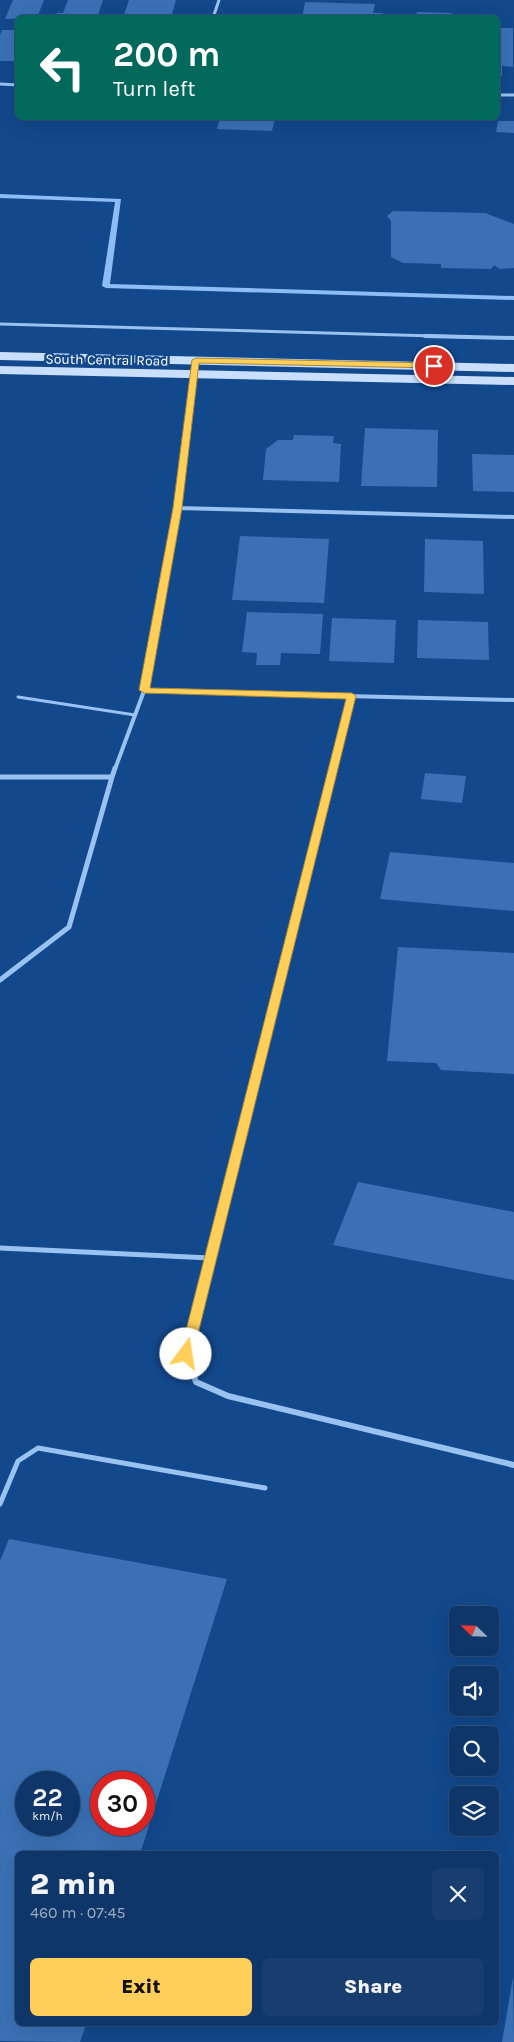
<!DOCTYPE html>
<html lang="en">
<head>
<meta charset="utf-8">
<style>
	:root { --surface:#0e3669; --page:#173e6f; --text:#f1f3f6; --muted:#9babc0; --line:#2e507d; --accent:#ffcf5a }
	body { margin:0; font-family:Karla,sans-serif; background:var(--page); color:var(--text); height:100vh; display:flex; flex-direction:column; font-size:19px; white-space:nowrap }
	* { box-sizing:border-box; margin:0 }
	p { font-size:16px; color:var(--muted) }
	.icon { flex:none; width:28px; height:28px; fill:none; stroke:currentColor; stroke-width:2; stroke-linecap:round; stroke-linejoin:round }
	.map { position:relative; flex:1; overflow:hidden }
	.details { position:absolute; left:15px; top:1851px; width:484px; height:175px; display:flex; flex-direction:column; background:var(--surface); border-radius:8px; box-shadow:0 5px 20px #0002,0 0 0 1px var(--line) }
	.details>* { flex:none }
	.guide { position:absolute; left:15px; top:15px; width:485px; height:105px; border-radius:8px; box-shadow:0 5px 20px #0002,0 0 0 1px var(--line); background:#00695c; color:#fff; overflow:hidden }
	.needle { width:32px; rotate:293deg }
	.tools { position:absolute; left:449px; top:1606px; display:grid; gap:10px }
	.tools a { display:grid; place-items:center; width:50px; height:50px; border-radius:8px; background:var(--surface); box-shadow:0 5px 20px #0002,0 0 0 1px var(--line); font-size:25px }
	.speed { position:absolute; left:15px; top:1771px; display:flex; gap:10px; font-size:25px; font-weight:700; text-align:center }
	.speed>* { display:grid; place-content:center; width:65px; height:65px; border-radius:50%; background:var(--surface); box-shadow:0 5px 20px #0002,0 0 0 1px var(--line); line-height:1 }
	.speed small { font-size:12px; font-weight:400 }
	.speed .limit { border:8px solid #d22; background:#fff; color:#111 }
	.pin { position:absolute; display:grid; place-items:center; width:42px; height:42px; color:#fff; margin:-21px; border:2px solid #fff; border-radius:50%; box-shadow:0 1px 5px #0007 }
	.me { position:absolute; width:55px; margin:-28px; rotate:14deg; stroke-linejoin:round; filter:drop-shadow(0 0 4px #0008) }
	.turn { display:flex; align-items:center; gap:18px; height:105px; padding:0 15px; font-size:22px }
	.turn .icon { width:65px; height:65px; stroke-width:2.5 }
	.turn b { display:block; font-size:35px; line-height:42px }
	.round { display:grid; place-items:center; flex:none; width:52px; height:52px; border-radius:8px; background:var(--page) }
	.head { display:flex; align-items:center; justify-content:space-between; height:85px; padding:0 15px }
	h1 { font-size:30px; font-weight:800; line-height:38px }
	.button { display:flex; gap:10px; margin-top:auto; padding:10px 15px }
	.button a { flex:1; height:58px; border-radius:8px; background:var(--accent); color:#111; font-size:20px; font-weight:800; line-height:58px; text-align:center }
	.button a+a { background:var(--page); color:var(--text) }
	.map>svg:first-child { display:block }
</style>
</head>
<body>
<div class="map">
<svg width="514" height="2042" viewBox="0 0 514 2042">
	<rect width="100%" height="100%" fill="#12488c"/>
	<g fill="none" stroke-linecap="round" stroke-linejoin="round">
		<path fill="#8cbdf5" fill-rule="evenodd" d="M 0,194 L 121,199 L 110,284 L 514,296 L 514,300 L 106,288 L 102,286 L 115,202 L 0,198 Z"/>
	</g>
	<path fill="#3a71b6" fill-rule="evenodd" d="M 13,0 L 44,0 L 37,18 L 5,19 Z
		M 68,0 L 103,0 L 97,18 L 55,18 L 57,13 L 63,13 Z
		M 129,0 L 176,0 L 171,18 L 123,18 Z
		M 305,2 L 375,4 L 373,13 L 383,13 L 382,18 L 302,18 Z
		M 417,12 L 452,13 L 452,16 L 465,18 L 416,18 Z
		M 498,28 L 513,28 L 513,67 L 502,66 L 502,76 L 498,76 Z
		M 2,30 L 18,30 L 18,61 L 0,61 L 0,35 Z
		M 220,118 L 275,118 L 272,131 L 217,129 Z
		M 498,121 L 514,121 L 514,133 L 496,132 Z
		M 393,211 L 485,213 L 514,224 L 514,268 L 500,269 L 494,265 L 491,269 L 441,268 L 441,264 L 403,263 L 391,257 L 391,221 L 387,216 Z
		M 365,428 L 438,430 L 437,487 L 361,486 Z
		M 294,435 L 334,436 L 333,443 L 341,444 L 339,482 L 263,480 L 266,449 L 278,440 L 293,440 Z
		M 472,454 L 514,455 L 514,492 L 473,491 Z
		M 240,536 L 329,539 L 324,603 L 232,600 Z
		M 425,539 L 483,541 L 484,594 L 424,592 Z
		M 247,612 L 323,614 L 320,654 L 281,653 L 280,665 L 256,665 L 257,653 L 242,652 Z
		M 332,618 L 396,620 L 394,663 L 329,661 Z
		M 418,620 L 488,622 L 489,660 L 417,658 Z
		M 425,773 L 466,776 L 462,803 L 421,799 Z
		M 390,852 L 514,863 L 514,911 L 380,899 Z
		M 398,947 L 514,953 L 514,1074 L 441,1070 L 436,1063 L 387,1061 Z
		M 358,1182 L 514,1212 L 514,1280 L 333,1245 Z
		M 9,1539 L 227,1579 L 140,1854 L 18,1854 L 18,2024 L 86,2024 L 80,2042 L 0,2041 L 0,1561 ZM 26,1782 L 69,1782 L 69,1825 L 26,1825 ZM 101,1782 L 144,1782 L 144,1825 L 101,1825 Z
		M 513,1977 L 514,2042 L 502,2042 Z"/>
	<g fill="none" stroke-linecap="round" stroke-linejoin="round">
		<path stroke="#9ac2f1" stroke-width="3" d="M 18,697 L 135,715"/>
		<path stroke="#9ac2f1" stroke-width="5" d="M 0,1504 L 18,1461 L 38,1448 L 265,1488"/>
		<path stroke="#9ac2f1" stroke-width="3" d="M 213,18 L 219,0
			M 0,84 L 18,85
			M 498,95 L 514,95
			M 0,324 L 471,337"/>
		<path stroke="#9ac2f1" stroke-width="4" d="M 425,336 L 514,338
			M 177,508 L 514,517
			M 144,691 L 514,700
			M 115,769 L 144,691 L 177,508 L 196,360
			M 333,769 L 351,696"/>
		<path stroke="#9ac2f1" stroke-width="5" d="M 0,777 L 112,777 L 115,768
			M 0,980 L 69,927 L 112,777
			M 0,1248 L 210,1258 L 193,1326
			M 210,1258 L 333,768"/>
		<path stroke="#9ac2f1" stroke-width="6" d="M 193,1325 L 186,1355 L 196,1382 L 228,1396 L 514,1465"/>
		<path stroke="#c9dffc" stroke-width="8" d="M 0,356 L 514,368
			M 0,370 L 514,381"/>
	</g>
	<path fill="#ffcf5a" stroke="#a6873a" d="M 196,358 L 434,363 L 438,366 L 434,368 L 199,363 L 182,508 L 150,688 L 352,693 L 356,696 L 193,1354 L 186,1359 L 180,1354 L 346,699 L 144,693 L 139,690 L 173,508 L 192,360 Z"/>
	<g text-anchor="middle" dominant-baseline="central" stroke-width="5" stroke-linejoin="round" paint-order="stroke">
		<g font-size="14" fill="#fff" stroke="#12488c">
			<text transform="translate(107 360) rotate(1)">South Central Road</text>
		</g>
	</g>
</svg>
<div class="tools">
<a><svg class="needle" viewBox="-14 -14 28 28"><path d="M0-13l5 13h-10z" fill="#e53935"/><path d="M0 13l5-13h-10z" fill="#9babc0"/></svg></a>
<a><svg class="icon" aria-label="sound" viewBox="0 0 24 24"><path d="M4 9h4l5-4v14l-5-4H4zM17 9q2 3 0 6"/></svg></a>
<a><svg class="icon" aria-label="search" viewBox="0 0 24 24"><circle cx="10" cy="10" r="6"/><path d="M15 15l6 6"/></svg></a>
<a><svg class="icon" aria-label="layers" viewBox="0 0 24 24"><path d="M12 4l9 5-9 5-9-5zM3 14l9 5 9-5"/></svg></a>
</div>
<div class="speed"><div>22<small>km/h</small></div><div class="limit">30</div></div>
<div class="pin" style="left:434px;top:366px;background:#d93025"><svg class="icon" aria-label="arrive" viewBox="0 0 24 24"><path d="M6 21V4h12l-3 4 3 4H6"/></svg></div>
<svg class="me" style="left:186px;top:1354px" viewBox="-20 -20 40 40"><circle r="19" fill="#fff"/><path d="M0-13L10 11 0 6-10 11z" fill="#ffcf5a"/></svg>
<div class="guide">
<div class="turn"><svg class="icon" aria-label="left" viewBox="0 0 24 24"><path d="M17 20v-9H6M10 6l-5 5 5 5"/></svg><div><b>200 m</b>Turn left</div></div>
</div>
<section class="details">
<div class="head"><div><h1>2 min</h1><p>460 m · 07:45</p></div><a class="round"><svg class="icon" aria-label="close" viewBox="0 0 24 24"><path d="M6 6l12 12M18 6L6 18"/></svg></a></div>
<div class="button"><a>Exit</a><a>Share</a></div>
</section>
</div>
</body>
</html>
